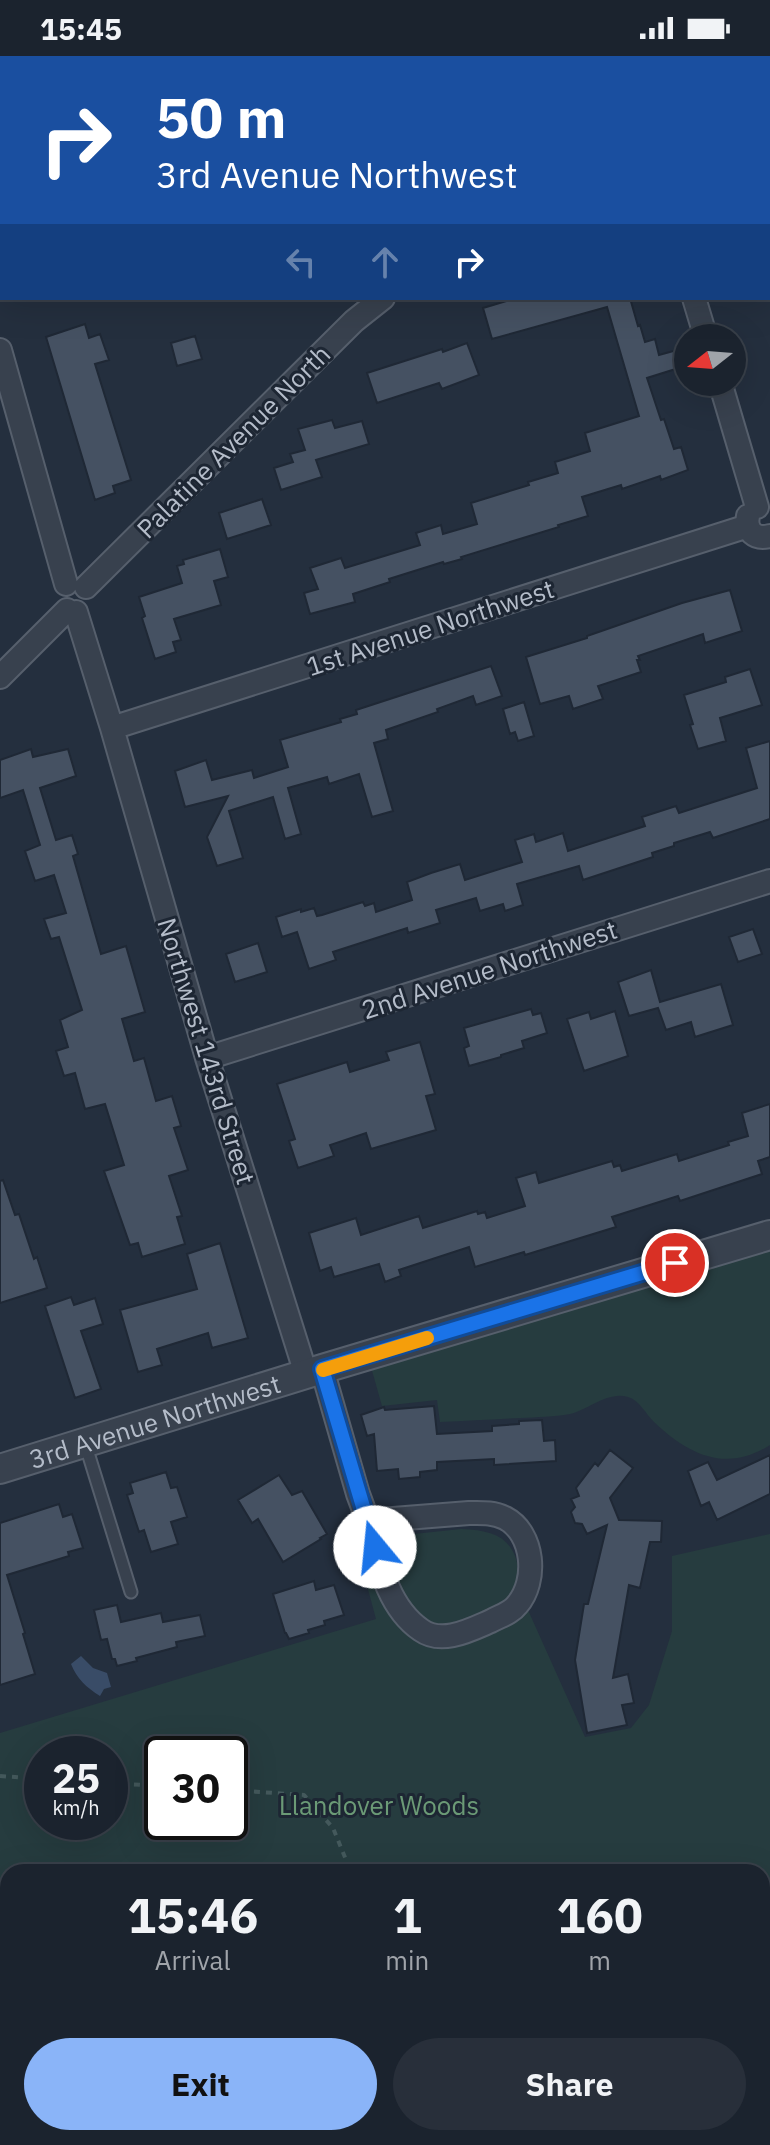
<!DOCTYPE html>
<html lang="en">
<head>
<meta charset="utf-8">
<style>
	:root { --surface:#1b232e; --page:#282f3a; --text:#f1f3f6; --muted:#a0a4aa; --line:#39404a; --accent:#8ab4f8 }
	body { margin:0; font-family:"IBM Plex Sans",sans-serif; background:var(--page); color:var(--text); height:100vh; display:flex; flex-direction:column; font-size:30px; white-space:nowrap }
	* { box-sizing:border-box; margin:0 }
	p { font-size:26px; color:var(--muted) }
	.icon { flex:none; width:44px; height:44px; fill:none; stroke:currentColor; stroke-width:2; stroke-linecap:round; stroke-linejoin:round }
	.map { position:relative; flex:1; overflow:hidden }
	.details { position:absolute; left:0px; top:1808px; width:770px; height:282px; display:flex; flex-direction:column; background:var(--surface); border-radius:24px 24px 0 0; box-shadow:0 8px 32px #0002,0 0 0 2px var(--line) }
	.details>* { flex:none }
	.hud { position:absolute; left:0px; top:0px; width:770px; height:244px; box-shadow:0 8px 32px #0002,0 0 0 2px var(--line); background:#1a4fa0; color:#fff; overflow:hidden }
	.needle { width:52px; rotate:253deg }
	.fabs { position:absolute; left:674px; top:268px; display:grid; gap:16px }
	.fabs a { display:grid; place-items:center; width:72px; height:72px; border-radius:50%; background:var(--surface); box-shadow:0 8px 32px #0002,0 0 0 2px var(--line); font-size:40px }
	.speed { position:absolute; left:24px; top:1680px; display:flex; gap:16px; font-size:40px; font-weight:700; text-align:center }
	.speed>* { display:grid; place-content:center; width:104px; height:104px; border-radius:50%; background:var(--surface); box-shadow:0 8px 32px #0002,0 0 0 2px var(--line); line-height:1 }
	.speed small { font-size:20px; font-weight:400 }
	.speed .limit { border:4px solid #111; border-radius:12px; background:#fff; color:#111 }
	.pin { position:absolute; display:grid; place-items:center; width:68px; height:68px; color:#fff; margin:-34px; border:4px solid #fff; border-radius:50%; box-shadow:0 2px 8px #0007 }
	.me { position:absolute; width:88px; margin:-44px; rotate:343deg; stroke-linejoin:round; filter:drop-shadow(0 0 6px #0008) }
	.turn { display:flex; align-items:center; gap:28px; height:168px; padding:0 24px; font-size:36px }
	.turn .icon { width:104px; height:104px; stroke-width:2.5 }
	.turn b { display:block; font-size:56px; line-height:68px }
	.lanes { display:flex; align-items:center; height:76px; padding:0 24px; background:#0003; justify-content:center; gap:40px; direction:ltr }
	.lanes .off { opacity:.35 }
	.eta { display:flex; justify-content:space-evenly; align-items:center; height:136px; text-align:center }
	.eta b { font-size:48px; font-weight:800; line-height:56px }
	.cta { display:flex; gap:16px; margin-top:auto; padding:16px 24px }
	.cta a { flex:1; height:92px; border-radius:48px; background:var(--accent); color:#111; font-size:32px; font-weight:800; line-height:92px; text-align:center }
	.cta a+a { background:var(--page); color:var(--text) }
	.status { display:flex; justify-content:space-between; align-items:center; height:56px; padding:0 40px; background:var(--surface); direction:ltr }
	.status svg { height:22px; fill:currentColor }
	.map>svg:first-child { display:block }
</style>
</head>
<body>
<div class="status"><b>15:45</b><svg viewBox="0 0 49 12"><path d="M0 12V9h3v3zM5 12V6h3v6zM10 12V3h3v9zM15 12V0h3v12zM26 1h20v11H26zM47 4h2v5h-2z"/></svg></div>
<div class="map">
<svg width="770" height="2089" viewBox="0 0 770 2089">
	<rect width="100%" height="100%" fill="#242f3e"/>
	<path fill="#263c3f" fill-rule="evenodd" d="M 766,1195 L 770,1196 L 770,1389 C 726,1417 689,1399 654,1366 C 646,1358 639,1344 628,1341 C 608,1335 588,1354 570,1358 C 554,1361 537,1361 520,1362 C 494,1363 467,1365 440,1366 L 437,1344 L 382,1350 L 371,1311 Z
		M 461,1473 C 504,1474 521,1489 519,1534 L 585,1681 L 631,1672 L 649,1649 L 672,1575 L 672,1500 L 770,1478 L 770,2089 L 0,2089 L 0,1677 L 376,1563 L 356,1489 L 386,1481 ZM 42,1698 L 110,1698 L 110,1766 L 42,1766 ZM 162,1698 L 230,1698 L 230,1766 L 162,1766 ZM 8,1816 L 762,1816 L 762,2082 L 8,2082 Z"/>
	<path fill="#394c67" d="M 81,1600 L 93,1612 L 107,1617 L 111,1631 L 104,1633 L 100,1640 C 86,1631 77,1623 71,1608 Z"/>
	<path fill="#455162" stroke="#1f2835" stroke-width="2" d="M 517,242 L 630,242 L 638,270 L 640,269 L 645,286 L 655,283 L 659,299 L 677,294 L 682,311 L 647,322 L 661,364 L 664,363 L 674,393 L 681,391 L 688,414 L 661,424 L 660,420 L 622,433 L 621,429 L 582,441 L 588,460 L 558,469 L 559,471 L 461,501 L 462,503 L 444,508 L 443,506 L 389,523 L 390,526 L 353,538 L 355,546 L 310,558 L 304,537 L 318,533 L 310,512 L 341,502 L 345,512 L 420,489 L 416,477 L 441,469 L 443,478 L 477,468 L 471,447 L 529,429 L 528,426 L 558,417 L 555,406 L 590,395 L 585,377 L 639,360 L 607,251 L 492,283 L 483,252 Z
		M 85,268 L 89,282 L 100,278 L 109,304 L 95,308 L 131,424 L 113,430 L 115,437 L 95,444 L 46,281 Z
		M 195,280 L 202,303 L 177,310 L 171,287 Z
		M 467,287 L 479,319 L 442,333 L 439,327 L 377,347 L 367,317 L 442,293 L 443,296 Z
		M 332,364 L 335,372 L 362,365 L 369,388 L 316,404 L 322,421 L 281,434 L 274,412 L 293,406 L 290,398 L 305,394 L 298,373 Z
		M 262,443 L 271,469 L 227,483 L 219,457 Z
		M 220,493 L 228,521 L 214,525 L 221,549 L 174,563 L 181,584 L 173,586 L 176,596 L 155,603 L 142,562 L 145,560 L 139,541 L 182,527 L 177,510 L 184,508 L 183,504 Z
		M 730,534 L 742,575 L 705,587 L 703,578 L 638,600 L 640,604 L 637,604 L 641,616 L 598,630 L 603,643 L 573,653 L 569,640 L 540,648 L 526,601 L 587,582 L 587,580 L 682,547 Z
		M 491,610 L 502,640 L 476,649 L 473,640 L 437,653 L 438,656 L 386,674 L 388,683 L 374,687 L 393,755 L 372,761 L 359,718 L 329,728 L 327,721 L 288,732 L 301,778 L 285,783 L 273,741 L 229,755 L 243,802 L 217,810 L 207,781 L 228,740 L 185,751 L 175,715 L 206,704 L 212,724 L 252,714 L 254,722 L 288,711 L 280,684 L 341,666 L 340,663 L 357,658 L 356,654 Z
		M 750,613 L 762,649 L 720,662 L 726,685 L 698,693 L 690,669 L 693,668 L 684,639 L 726,626 L 725,621 Z
		M 524,646 L 534,680 L 518,685 L 515,676 L 510,678 L 503,653 Z
		M 770,685 L 770,763 L 713,782 L 710,776 L 674,787 L 674,790 L 652,797 L 653,801 L 583,824 L 579,810 L 517,828 L 523,849 L 505,855 L 503,848 L 480,855 L 476,842 L 436,854 L 440,867 L 408,877 L 407,872 L 333,896 L 336,904 L 309,913 L 297,876 L 282,881 L 276,861 L 301,853 L 301,856 L 314,852 L 317,860 L 322,859 L 363,846 L 365,850 L 374,847 L 376,856 L 412,844 L 407,826 L 431,817 L 460,808 L 465,824 L 522,806 L 515,784 L 534,778 L 536,786 L 563,777 L 568,795 L 645,770 L 642,761 L 676,750 L 679,757 L 757,732 L 746,692 Z
		M 31,693 L 33,701 L 68,693 L 76,720 L 40,732 L 56,784 L 72,779 L 78,798 L 73,800 L 101,898 L 126,890 L 145,956 L 122,963 L 134,1005 L 144,1002 L 156,1045 L 172,1040 L 181,1070 L 174,1072 L 188,1114 L 169,1120 L 182,1160 L 177,1161 L 185,1188 L 142,1201 L 138,1187 L 130,1189 L 104,1115 L 124,1109 L 105,1048 L 85,1053 L 75,1017 L 64,1020 L 56,995 L 68,991 L 60,964 L 82,954 L 59,881 L 51,883 L 44,863 L 66,857 L 54,819 L 35,825 L 25,795 L 40,789 L 23,734 L 0,742 L 0,704 Z
		M 753,873 L 762,898 L 738,906 L 729,881 Z
		M 258,887 L 267,916 L 235,926 L 226,898 Z
		M 651,914 L 660,946 L 721,928 L 733,969 L 695,981 L 691,966 L 666,974 L 658,952 L 629,960 L 618,926 Z
		M 531,953 L 533,959 L 541,957 L 547,977 L 522,985 L 524,992 L 501,999 L 501,1001 L 469,1010 L 464,992 L 469,990 L 464,972 Z
		M 615,955 L 628,1000 L 584,1015 L 567,963 L 589,956 L 591,963 Z
		M 420,986 L 435,1038 L 426,1040 L 436,1074 L 371,1093 L 366,1077 L 330,1089 L 334,1100 L 298,1112 L 289,1085 L 295,1083 L 277,1028 L 347,1006 L 350,1016 L 389,1004 L 386,996 Z
		M 770,1048 L 770,1101 L 758,1105 L 762,1118 L 680,1145 L 678,1140 L 612,1161 L 616,1171 L 525,1199 L 524,1196 L 475,1211 L 469,1191 L 399,1214 L 401,1220 L 385,1226 L 379,1208 L 334,1221 L 331,1211 L 320,1215 L 309,1177 L 356,1162 L 361,1179 L 419,1160 L 423,1172 L 477,1155 L 478,1158 L 485,1156 L 487,1162 L 525,1150 L 516,1122 L 536,1116 L 539,1127 L 612,1105 L 614,1111 L 620,1109 L 622,1115 L 677,1098 L 679,1105 L 729,1089 L 728,1086 L 748,1080 L 742,1057 Z
		M 3,1124 L 15,1159 L 19,1158 L 34,1203 L 37,1201 L 47,1232 L 0,1247 L 0,1125 Z
		M 220,1187 L 248,1282 L 212,1292 L 208,1277 L 157,1293 L 162,1309 L 138,1316 L 120,1254 L 197,1233 L 187,1198 Z
		M 71,1241 L 74,1249 L 95,1242 L 103,1268 L 81,1275 L 101,1333 L 75,1342 L 45,1250 Z
		M 434,1350 L 437,1378 L 492,1375 L 492,1370 L 519,1368 L 519,1365 L 542,1364 L 544,1385 L 555,1384 L 556,1405 L 494,1409 L 494,1403 L 437,1406 L 437,1414 L 420,1416 L 420,1421 L 399,1423 L 398,1413 L 377,1415 L 374,1378 L 367,1380 L 361,1359 L 384,1351 L 385,1354 Z
		M 610,1394 L 633,1412 L 610,1442 L 619,1464 L 662,1465 L 661,1486 L 650,1486 L 640,1532 L 629,1529 L 613,1622 L 628,1618 L 634,1647 L 622,1649 L 627,1669 L 587,1677 L 575,1604 L 584,1548 L 588,1548 L 607,1469 L 587,1478 L 582,1468 L 575,1467 L 571,1456 L 575,1451 L 571,1443 L 579,1440 L 576,1432 L 595,1407 L 598,1410 Z
		M 770,1399 L 770,1438 L 717,1464 L 709,1446 L 701,1450 L 688,1415 L 708,1406 L 717,1424 Z
		M 166,1416 L 171,1432 L 177,1431 L 187,1461 L 171,1466 L 178,1488 L 151,1496 L 144,1474 L 139,1476 L 127,1439 L 133,1437 L 130,1427 Z
		M 279,1419 L 292,1439 L 302,1435 L 327,1478 L 320,1482 L 321,1483 L 283,1506 L 258,1463 L 252,1467 L 238,1444 Z
		M 59,1448 L 63,1461 L 72,1458 L 83,1492 L 68,1496 L 69,1500 L 7,1519 L 25,1577 L 23,1578 L 35,1618 L 0,1629 L 0,1467 Z
		M 314,1525 L 316,1534 L 334,1529 L 344,1559 L 324,1565 L 325,1569 L 308,1574 L 309,1577 L 289,1583 L 286,1577 L 285,1577 L 273,1538 Z
		M 117,1549 L 121,1566 L 161,1557 L 163,1566 L 200,1559 L 205,1580 L 176,1586 L 177,1591 L 136,1602 L 137,1605 L 117,1610 L 115,1603 L 112,1603 L 107,1583 L 101,1584 L 94,1554 Z"/>
	<g fill="none" stroke-linecap="round" stroke-linejoin="round">
		<g stroke="#565f6c" stroke-width="15">
			<path id="service" d="M 43,0 L 44,2
				M 85,1387 L 131,1536"/>
		</g>
		<g stroke="#565f6c" stroke-width="26">
			<path id="minor" d="M 622,0 L 623,2
				M 768,110 L 770,110
				M 694,242 L 706,282
				M 0,294 L 66,528
				M 720,326 L 757,451
				M 748,460 C 745,475 755,484 770,480
				M 86,531 L 354,265 L 383,242
				M 76,556 L 112,672 L 207,1002 L 306,1318
				M 0,621 L 67,554
				M 112,672 L 748,470
				M 207,1002 L 770,825
				M 322,1313 L 358,1438 L 368,1465
				M 469,1457 C 481,1457 493,1456 505,1462 C 534,1477 538,1525 517,1549 C 511,1557 500,1560 491,1565 C 470,1574 442,1589 421,1574 C 386,1550 378,1502 368,1465 Z"/>
		</g>
		<g stroke="#565f6c" stroke-width="32">
			<g id="tertiary">
				<path id="s1" d="M 0,1413 L 322,1313 L 770,1179"/>
			</g>
		</g>
		<path stroke="#44595c" stroke-width="4" stroke-dasharray="6 6" stroke-linecap="butt" d="M 0,1720 L 42,1723
			M 110,1727 L 162,1730
			M 230,1734 L 304,1739 L 333,1772 L 351,1816
			M 58,2082 L 59,2089
			M 225,2082 L 243,2089
			M 304,2089 L 321,2082
			M 429,2089 L 430,2082"/>
		<use href="#service" stroke="#38414e" stroke-width="11"/>
		<use href="#minor" stroke="#38414e" stroke-width="22"/>
		<use href="#tertiary" stroke="#38414e" stroke-width="28"/>
	</g>
	<g fill="none" stroke-linecap="round" stroke-linejoin="round">
		<g stroke="#114b97" stroke-width="20">
			<path id="route" d="M 375,1491 L 322,1313 L 675,1207"/>
		</g>
		<use href="#route" stroke="#1a73e8" stroke-width="14"/>
		<path stroke="#f59e0b" stroke-width="14" d="M 323,1314 L 427,1282"/>
	</g>
	<g text-anchor="middle" dominant-baseline="central" stroke-width="6" stroke-linejoin="round" paint-order="stroke">
		<g font-size="26" fill="#b4bcc9" stroke="#1d2633">
			<text transform="translate(233 385) rotate(-45)">Palatine Avenue North</text>
			<text transform="translate(430 571) rotate(-18)">1st Avenue Northwest</text>
			<text transform="translate(489 913) rotate(-18)">2nd Avenue Northwest</text>
			<text transform="translate(207 995) rotate(73)">Northwest 143rd Street</text>
			<text stroke="none"><textPath href="#s1" startOffset="162">3rd Avenue Northwest</textPath></text>
		</g>
		<g font-size="26" fill="#6b9a76" stroke="#1d2633">
			<text x="379" y="1749">Llandover Woods</text>
		</g>
	</g>
</svg>
<div class="fabs">
<a><svg class="needle" viewBox="-14 -14 28 28"><path d="M0-13l5 13h-10z" fill="#e53935"/><path d="M0 13l5-13h-10z" fill="#a0a4aa"/></svg></a>
</div>
<div class="speed"><div>25<small>km/h</small></div><div class="limit">30</div></div>
<div class="pin" style="left:675px;top:1207px;background:#d93025"><svg class="icon" aria-label="arrive" viewBox="0 0 24 24"><path d="M6 21V4h12l-3 4 3 4H6"/></svg></div>
<svg class="me" style="left:375px;top:1491px" viewBox="-20 -20 40 40"><circle r="19" fill="#fff"/><path d="M0-13L10 11 0 6-10 11z" fill="#1a73e8"/></svg>
<div class="hud">
<div class="turn"><svg class="icon" aria-label="right" viewBox="0 0 24 24"><path d="M7 20v-9h11M14 6l5 5-5 5"/></svg><div><b>50 m</b>3rd Avenue Northwest</div></div>
<div class="lanes"><svg class="icon off" aria-label="left" viewBox="0 0 24 24"><path d="M17 20v-9H6M10 6l-5 5 5 5"/></svg><svg class="icon off" aria-label="ahead" viewBox="0 0 24 24"><path d="M12 20V5M6 11l6-6 6 6"/></svg><svg class="icon" aria-label="right" viewBox="0 0 24 24"><path d="M7 20v-9h11M14 6l5 5-5 5"/></svg></div>
</div>
<section class="details">
<div class="eta">
<div><b>15:46</b><p>Arrival</p></div>
<div><b>1</b><p>min</p></div>
<div><b>160</b><p>m</p></div>
</div>
<div class="cta"><a>Exit</a><a>Share</a></div>
</section>
</div>
</body>
</html>
